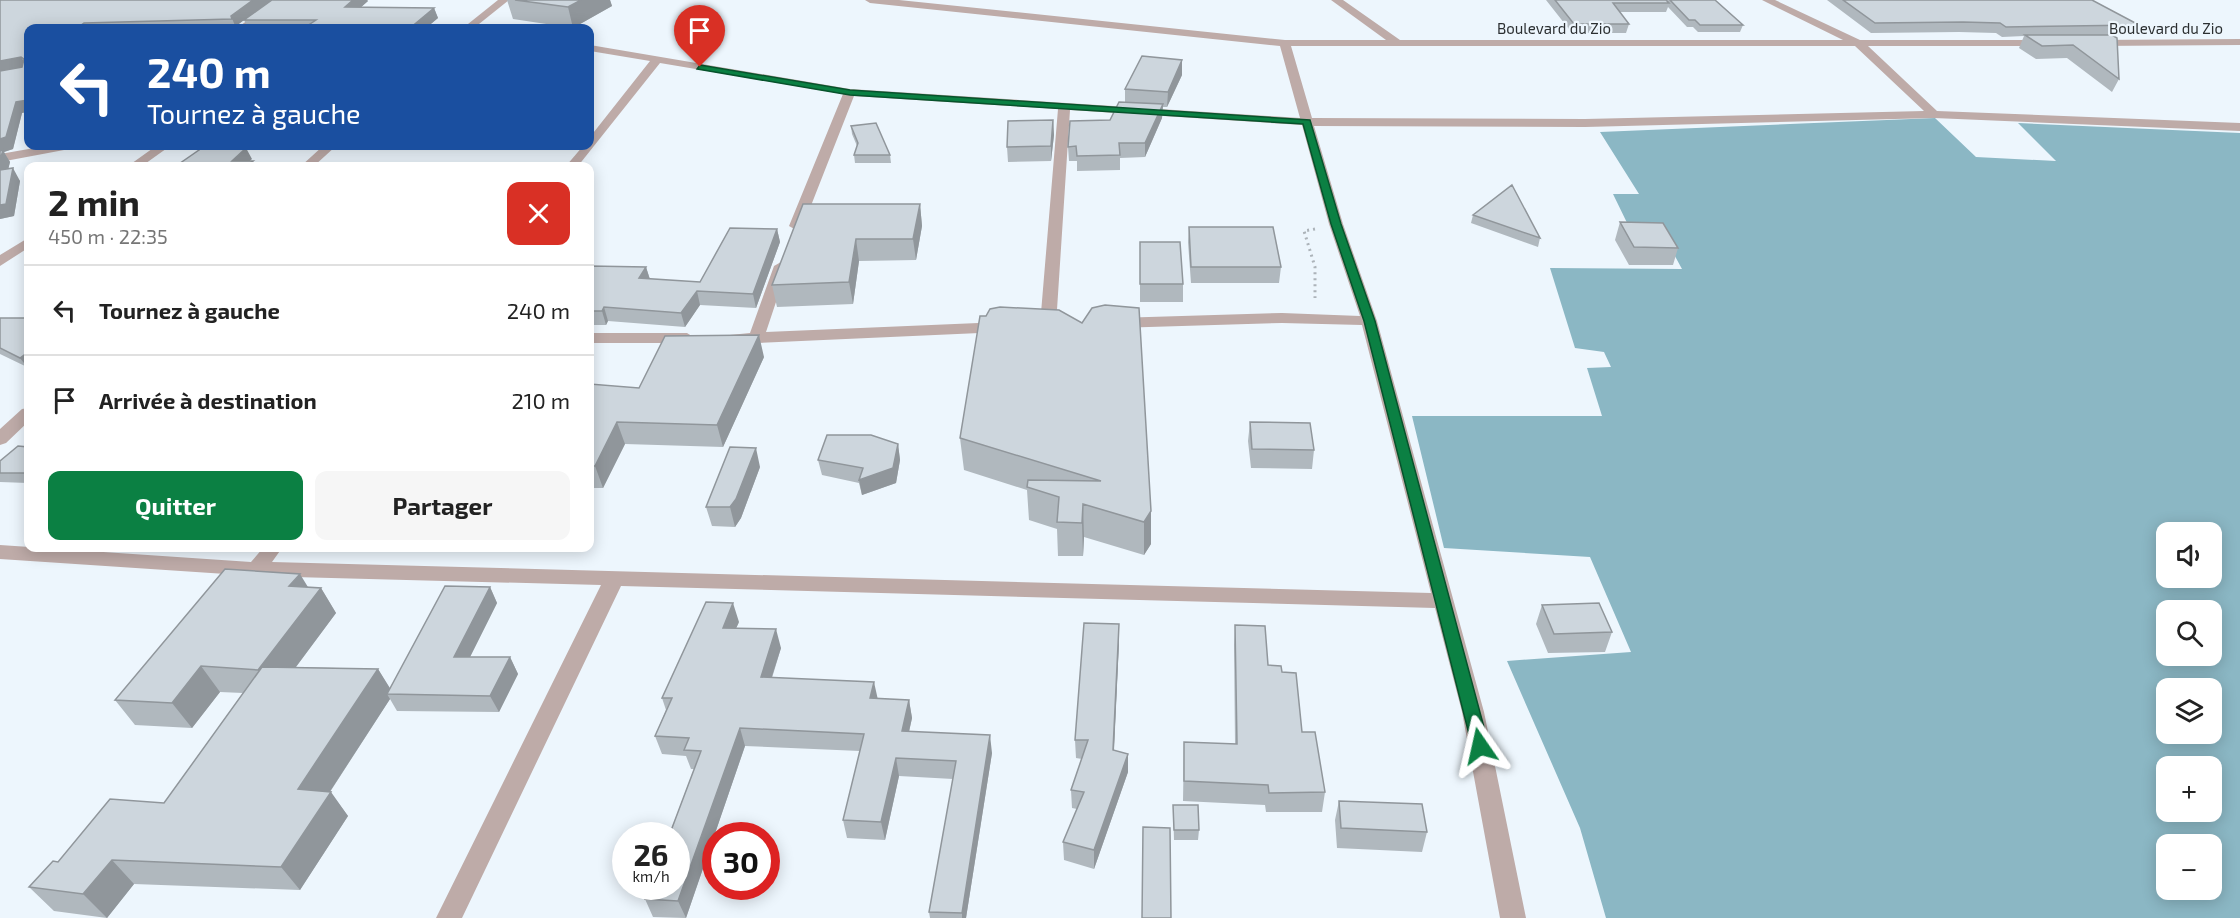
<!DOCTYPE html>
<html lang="fr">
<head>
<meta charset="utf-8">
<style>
	:root { --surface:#fff; --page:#f6f6f6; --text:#222; --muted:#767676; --line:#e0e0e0; --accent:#0b8043 }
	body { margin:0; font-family:"Exo 2",sans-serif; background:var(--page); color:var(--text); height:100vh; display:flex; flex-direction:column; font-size:22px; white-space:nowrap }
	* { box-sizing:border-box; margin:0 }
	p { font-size:20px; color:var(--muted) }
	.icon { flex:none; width:33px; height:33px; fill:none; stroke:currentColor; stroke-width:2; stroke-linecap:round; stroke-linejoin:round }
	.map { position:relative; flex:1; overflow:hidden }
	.side { position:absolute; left:24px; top:162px; width:570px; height:390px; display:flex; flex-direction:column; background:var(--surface); border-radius:12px; box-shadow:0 3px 15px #0003 }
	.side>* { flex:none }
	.guide { position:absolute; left:24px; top:24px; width:570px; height:126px; border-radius:12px; box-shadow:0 3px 15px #0003; background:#1a4fa0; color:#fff; overflow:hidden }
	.buttons { position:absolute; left:2156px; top:522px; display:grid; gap:12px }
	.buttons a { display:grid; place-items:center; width:66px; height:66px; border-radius:12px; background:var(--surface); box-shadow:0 3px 15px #0003; font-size:30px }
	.speed { position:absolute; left:612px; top:822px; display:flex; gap:12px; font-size:30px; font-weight:700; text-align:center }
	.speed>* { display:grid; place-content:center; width:78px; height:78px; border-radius:50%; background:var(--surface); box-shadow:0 3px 15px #0003; line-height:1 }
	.speed small { font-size:15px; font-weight:400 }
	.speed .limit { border:9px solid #d22; background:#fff; color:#111 }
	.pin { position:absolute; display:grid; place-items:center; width:51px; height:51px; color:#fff; margin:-62px -26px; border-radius:50% 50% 50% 0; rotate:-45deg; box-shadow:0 0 6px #0007 }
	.pin .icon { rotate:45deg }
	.me { position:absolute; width:66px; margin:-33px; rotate:349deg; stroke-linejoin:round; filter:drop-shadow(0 0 4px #0008) }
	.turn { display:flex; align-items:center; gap:21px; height:126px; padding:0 24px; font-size:27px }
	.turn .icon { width:78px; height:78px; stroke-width:2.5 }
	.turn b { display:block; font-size:42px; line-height:51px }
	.round { display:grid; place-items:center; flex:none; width:63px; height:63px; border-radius:12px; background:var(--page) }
	.head { display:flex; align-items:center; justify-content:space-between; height:102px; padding:0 24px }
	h1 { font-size:36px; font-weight:700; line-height:45px }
	.cta { display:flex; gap:12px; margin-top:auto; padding:12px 24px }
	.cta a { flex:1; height:69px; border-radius:12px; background:var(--accent); color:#fff; font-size:24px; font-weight:700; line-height:69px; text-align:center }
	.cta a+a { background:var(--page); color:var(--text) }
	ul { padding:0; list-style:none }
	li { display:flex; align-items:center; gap:18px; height:90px; padding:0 24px; border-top:2px solid var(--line) }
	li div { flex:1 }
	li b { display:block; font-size:22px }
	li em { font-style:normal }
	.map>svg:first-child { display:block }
</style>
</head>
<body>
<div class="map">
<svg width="2240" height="918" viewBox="0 0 2240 918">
	<rect width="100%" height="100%" fill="#edf6fd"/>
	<path fill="#8bb7c4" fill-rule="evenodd" d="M 1935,118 L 1976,157 L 2056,161 L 2018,123 L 2240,133 L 2240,918 L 1606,918 L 1580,828 L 1507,661 L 1631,652 L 1590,557 L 1444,548 L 1412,416 L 1602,416 L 1587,368 L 1611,367 L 1604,352 L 1575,348 L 1550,268 L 1682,269 L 1664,236 L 1631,231 L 1613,194 L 1639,194 L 1600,132 ZM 2166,532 L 2211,532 L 2211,578 L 2166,578 ZM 2166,610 L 2211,610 L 2211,656 L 2166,656 ZM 2166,688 L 2211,688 L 2211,734 L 2166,734 ZM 2166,766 L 2211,766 L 2211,812 L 2166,812 ZM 2166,844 L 2211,844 L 2211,890 L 2166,890 Z"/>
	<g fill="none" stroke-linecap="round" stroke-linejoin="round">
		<path stroke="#acb3b9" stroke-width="3" stroke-dasharray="2 4" stroke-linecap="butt" d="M 1315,229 L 1304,231 L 1315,267 L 1315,298"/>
		<path fill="#beaba8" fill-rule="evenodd" d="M 276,0 L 288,0 L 248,28 L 237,28 Z
			M 498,0 L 509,0 L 474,28 L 463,28 Z
			M 865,0 L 899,0 L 1285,40 L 1386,40 L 1331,0 L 1343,0 L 1400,40 L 1843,40 L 1762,0 L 1775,0 L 1860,40 L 2045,40 L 2050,43 L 2045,46 L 1868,46 L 1937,111 L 2240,123 L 2240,131 L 1934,118 L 1585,127 L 1314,126 L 1343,224 L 1377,321 L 1484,712 L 1526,918 L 1500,918 L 1462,712 L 1435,608 L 621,586 L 462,918 L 436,918 L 601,585 L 256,576 L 0,559 L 0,545 L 251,562 L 263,548 L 282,548 L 272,562 L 1431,593 L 1362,325 L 1282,323 L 1116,328 L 1108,323 L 1116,318 L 1282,313 L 1360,316 L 1329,224 L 1302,125 L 1070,110 L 1056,325 L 1048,330 L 1040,325 L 1058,109 L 854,96 L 803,226 L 796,230 L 789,226 L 843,94 L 660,63 L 578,166 L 566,166 L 583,146 L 590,146 L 590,137 L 650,61 L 590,51 L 590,45 L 850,89 L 1300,118 L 1280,46 L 870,3 ZM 1291,46 L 1855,46 L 1924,111 L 1585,119 L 1312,118 Z
			M 2240,39 L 2240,45 L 2094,46 L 2089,43 L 2094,40 Z
			M 46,146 L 70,146 L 64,150 L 0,162 L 0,154 Z
			M 156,146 L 170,146 L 142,166 L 128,166 Z
			M 323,146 L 336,146 L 314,166 L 301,166 Z
			M 28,238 L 28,248 L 0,266 L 0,255 Z
			M 781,262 L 788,266 L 766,332 L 1002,322 L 1010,327 L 1002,332 L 756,343 L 730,341 L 728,338 L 730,335 L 750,333 L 774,266 Z
			M 590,333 L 687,333 L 695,338 L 687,343 L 590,343 Z
			M 28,408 L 28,422 L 6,443 L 0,445 L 0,429 L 22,409 Z"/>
	</g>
	<path fill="#b0b8be" d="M 0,0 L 367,0 L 368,1 L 361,7 L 434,8 L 438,18 L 426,28 L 248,28 L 244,20 L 236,26 L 236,28 L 28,28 L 22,113 L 13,149 L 4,152 L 10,162 L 8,169 L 20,181 L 14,216 L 0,219 Z
		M 507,0 L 610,0 L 612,6 L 573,28 L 513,19 Z
		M 1546,0 L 1715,0 L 1743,25 L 1740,32 L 1698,32 L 1693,27 L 1687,27 L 1668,7 L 1666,12 L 1619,12 L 1629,24 L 1626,33 L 1572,33 Z
		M 1827,0 L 2092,0 L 2139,25 L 2134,35 L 2113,35 L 2119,79 L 2112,92 L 2067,58 L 2036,59 L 2019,48 L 2024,36 L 2002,37 L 1996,33 L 1959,32 L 1871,33 Z
		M 1182,60 L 1182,75 L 1167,107 L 1163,107 L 1162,118 L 1145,157 L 1120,158 L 1120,170 L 1077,171 L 1077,161 L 1069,161 L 1068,147 L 1110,120 L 1125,102 L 1125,89 Z
		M 1053,120 L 1054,135 L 1051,161 L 1008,162 L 1007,147 Z
		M 851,126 L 890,155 L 891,163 L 855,163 L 854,155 L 857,146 L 852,134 Z
		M 920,204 L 922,226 L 916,260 L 859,261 L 853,304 L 777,307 L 772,285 Z
		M 1473,215 L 1540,238 L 1538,247 L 1471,223 Z
		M 1620,222 L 1678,248 L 1673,265 L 1629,265 L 1615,240 Z
		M 1189,227 L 1281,267 L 1279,283 L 1191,283 L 1188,242 Z
		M 777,229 L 780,242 L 756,308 L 700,305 L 685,327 L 608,321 L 606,325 L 590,325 L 590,266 L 646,267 L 650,279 L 700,282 Z
		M 1140,242 L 1183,284 L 1183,302 L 1140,302 Z
		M 980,316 L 1151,511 L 1151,544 L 1144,555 L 1084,537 L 1083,556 L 1058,556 L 1057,529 L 1029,520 L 1027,490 L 964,470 L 960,438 Z
		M 0,318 L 27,367 L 0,354 Z
		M 764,357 L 723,447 L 625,444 L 603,488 L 590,488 L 590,384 L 639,388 Z
		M 1250,422 L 1314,450 L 1312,469 L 1251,468 L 1248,441 Z
		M 898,444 L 900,460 L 896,483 L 862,495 L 859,483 L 822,475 L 818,460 Z
		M 28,447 L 28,483 L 0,482 L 0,461 Z
		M 760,467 L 741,518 L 735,527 L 712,526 L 706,507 Z
		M 308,587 L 321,588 L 336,613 L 296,667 L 378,669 L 390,689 L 490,587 L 497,603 L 470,657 L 510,657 L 518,674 L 499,712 L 397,711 L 390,699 L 330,792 L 348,816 L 300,890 L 134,884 L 107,918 L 54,911 L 29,887 L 58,862 L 164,803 L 243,693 L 220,692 L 192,728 L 135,725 L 115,700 Z
		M 1542,605 L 1612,632 L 1605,652 L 1548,653 L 1536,624 Z
		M 739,622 L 736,628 L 781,648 L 772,678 L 878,699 L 909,700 L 912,718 L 909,732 L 992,753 L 966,918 L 930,918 L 929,912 L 953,779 L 899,776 L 885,840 L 847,838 L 843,820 L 860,751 L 745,746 L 686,918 L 653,917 L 645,899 L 694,769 L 691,769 L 686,756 L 662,754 L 655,736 L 666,710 L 662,698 Z
		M 1235,625 L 1268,665 L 1282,672 L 1302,732 L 1325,792 L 1322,812 L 1266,812 L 1265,805 L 1183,801 L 1184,742 L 1235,744 L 1234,645 Z
		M 1119,642 L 1114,751 L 1128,754 L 1128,772 L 1094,869 L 1064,860 L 1063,842 L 1077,809 L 1072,808 L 1071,790 L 1082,759 L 1076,758 L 1075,740 Z
		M 1339,801 L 1427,832 L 1422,852 L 1337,848 L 1335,820 Z
		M 1173,805 L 1199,830 L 1198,840 L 1174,840 Z"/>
	<path fill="#90969b" d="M 253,0 L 273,0 L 244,20 L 236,26 L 236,28 L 231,16 Z
		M 353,0 L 367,0 L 368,1 L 349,18 L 345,7 Z
		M 581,0 L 610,0 L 612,6 L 573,28 L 568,7 Z
		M 434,8 L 438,18 L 426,28 L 410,28 Z
		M 84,23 L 87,28 L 77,28 Z
		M 21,57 L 28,68 L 0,73 L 0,61 Z
		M 1182,60 L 1182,75 L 1167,107 L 1168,92 Z
		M 28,100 L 28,112 L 22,113 L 13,149 L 4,152 L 10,162 L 5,183 L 0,175 L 0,139 L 16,102 Z
		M 1163,104 L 1162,118 L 1145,157 L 1145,143 Z
		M 1053,120 L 1054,135 L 1051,161 L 1051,146 Z
		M 246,148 L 252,159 L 244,166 L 232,161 Z
		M 253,161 L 255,166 L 246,166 Z
		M 13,168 L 20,181 L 14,216 L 0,219 L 0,205 Z
		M 920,204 L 922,226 L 916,260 L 913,239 Z
		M 777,229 L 780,242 L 756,308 L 753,294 Z
		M 856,239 L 859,261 L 853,304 L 849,282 Z
		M 646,267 L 650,280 L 639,278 Z
		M 697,291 L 700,305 L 685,327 L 681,313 Z
		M 604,307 L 608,321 L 606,325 L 602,311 Z
		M 759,335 L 764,357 L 723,447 L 717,425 Z
		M 28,352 L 28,366 L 27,367 L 20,358 Z
		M 617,422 L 625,444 L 603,488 L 595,466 Z
		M 898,444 L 900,460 L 896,483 L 862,495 L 859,480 Z
		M 756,448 L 760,467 L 741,518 L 735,527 L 730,507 Z
		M 28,470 L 28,478 L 25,473 Z
		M 1083,504 L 1084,537 L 1083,556 L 1082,523 Z
		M 1151,511 L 1151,544 L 1144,555 L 1144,522 Z
		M 300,574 L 314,597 L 321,588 L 336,613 L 275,695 L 258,670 L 289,586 Z
		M 490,587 L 497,603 L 462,673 L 454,657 Z
		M 733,603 L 739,622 L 728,646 L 723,628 Z
		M 1119,624 L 1119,642 L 1113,769 L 1113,750 Z
		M 776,629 L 781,648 L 766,695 L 761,677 Z
		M 510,657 L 518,674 L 499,712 L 490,696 Z
		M 201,666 L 220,692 L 192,728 L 172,703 Z
		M 378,669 L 393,693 L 387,694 L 390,699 L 316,813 L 298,789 Z
		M 874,682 L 878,700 L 870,698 Z
		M 909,700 L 912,718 L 905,749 L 902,731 Z
		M 740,728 L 745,746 L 686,918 L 678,901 Z
		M 990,735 L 992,753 L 966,918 L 962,918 L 962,913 Z
		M 1128,754 L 1128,772 L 1094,869 L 1094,850 Z
		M 896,758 L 899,776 L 885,840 L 881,822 Z
		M 331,792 L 348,816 L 300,890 L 281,867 Z
		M 112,860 L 134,884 L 107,918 L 83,894 Z"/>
	<path fill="#cdd6dd" stroke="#90969b" stroke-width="1.5" d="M 0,0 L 253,0 L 231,16 L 232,19 L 84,23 L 77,28 L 28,28 L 28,100 L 16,102 L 6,137 L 0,139 L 0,71 L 22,67 L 24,59 L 21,57 L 0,61 Z
		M 272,0 L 353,0 L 345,7 L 434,8 L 410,28 L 304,28 L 316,20 L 244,20 Z
		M 515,0 L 581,0 L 568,7 Z
		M 1555,0 L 1666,0 L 1669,3 L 1613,3 L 1629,24 L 1574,24 Z
		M 1670,0 L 1715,0 L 1743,25 L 1700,25 L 1695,20 L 1689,20 Z
		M 1843,0 L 2092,0 L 2139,25 L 2006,27 L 2000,23 L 1963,22 L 1875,23 Z
		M 2025,35 L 2112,35 L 2117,38 L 2119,79 L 2073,45 L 2042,46 Z
		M 1142,56 L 1182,60 L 1168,92 L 1125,89 Z
		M 1119,102 L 1163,104 L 1145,143 L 1119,143 L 1120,155 L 1077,156 L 1076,146 L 1068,147 L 1070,121 L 1110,120 Z
		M 1053,120 L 1051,146 L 1007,147 L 1008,121 Z
		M 876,123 L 890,155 L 854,155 L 858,143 L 851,126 Z
		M 202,148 L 246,148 L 232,161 L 253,161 L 246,166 L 176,166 Z
		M 3,150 L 0,160 L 0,151 Z
		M 13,168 L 6,204 L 0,205 L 0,170 Z
		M 1512,185 L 1540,238 L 1473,215 Z
		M 803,204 L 920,204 L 913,239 L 856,239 L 849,282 L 772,285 Z
		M 1620,222 L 1663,223 L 1678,248 L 1634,247 Z
		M 1189,227 L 1273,227 L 1281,267 L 1191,267 Z
		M 730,228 L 777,229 L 753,294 L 697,291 L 681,313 L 604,307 L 602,311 L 590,311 L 590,266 L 646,267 L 639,278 L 700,282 Z
		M 1140,242 L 1180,242 L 1183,284 L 1140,284 Z
		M 1105,305 L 1139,308 L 1151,511 L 1144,522 L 1083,504 L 1082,523 L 1057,522 L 1059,497 L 1027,487 L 1028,480 L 1101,481 L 960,438 L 980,316 L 986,316 L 990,309 L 1000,307 L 1059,310 L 1082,323 L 1092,308 Z
		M 0,318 L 28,318 L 28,352 L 20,358 L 0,348 Z
		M 759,335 L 717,425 L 617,422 L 595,466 L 590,466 L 590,384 L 639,388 L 665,336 Z
		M 1250,422 L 1310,423 L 1314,450 L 1252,449 Z
		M 827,435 L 871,435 L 898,444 L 893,468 L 859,480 L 863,468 L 818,460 Z
		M 18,446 L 28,447 L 28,470 L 25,473 L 0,473 L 0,461 Z
		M 730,447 L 756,448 L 736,499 L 730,507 L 706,507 Z
		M 225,569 L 300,574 L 289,586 L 321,588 L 258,670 L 201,666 L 172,703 L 115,700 Z
		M 445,586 L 490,587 L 454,657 L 510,657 L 490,696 L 387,694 Z
		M 706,602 L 733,603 L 723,628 L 776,629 L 761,677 L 874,682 L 870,698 L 909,700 L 902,731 L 990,735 L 962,913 L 929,912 L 956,761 L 896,758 L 881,822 L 843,820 L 864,734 L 740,728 L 678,901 L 645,899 L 650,886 L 676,886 L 676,836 L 669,836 L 701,751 L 684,750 L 689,738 L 655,736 L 672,698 L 662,698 Z
		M 1599,603 L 1612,632 L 1554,634 L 1542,605 Z
		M 1084,623 L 1119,624 L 1113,750 L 1128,754 L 1094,850 L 1063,842 L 1084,792 L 1071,790 L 1088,740 L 1075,740 Z
		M 1235,625 L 1265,626 L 1268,665 L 1281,666 L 1282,672 L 1296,673 L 1302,732 L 1315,732 L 1325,792 L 1269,793 L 1268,785 L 1184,781 L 1184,742 L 1237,744 Z
		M 262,667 L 378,669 L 298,789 L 331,792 L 281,867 L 112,860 L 83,894 L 29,887 L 53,861 L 58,862 L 110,799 L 164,803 Z
		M 1339,801 L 1422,804 L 1427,832 L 1341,828 Z
		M 1173,805 L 1198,805 L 1199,830 L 1174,830 Z
		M 1143,827 L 1170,828 L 1171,918 L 1142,918 Z"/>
	<path fill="#0b8043" stroke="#07532c" stroke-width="1.5" d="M 700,65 L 850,90 L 1310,120 L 1341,224 L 1375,321 L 1489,746 L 1487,751 L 1474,751 L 1472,746 L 1364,321 L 1331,224 L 1303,124 L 850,95 L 697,69 Z"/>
	<g text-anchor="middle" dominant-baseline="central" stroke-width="4.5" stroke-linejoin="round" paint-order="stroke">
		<g font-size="15" fill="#2b2f31" stroke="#edf6fd">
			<text x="1554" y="28">Boulevard du Zio</text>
			<text x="2166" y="28">Boulevard du Zio</text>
		</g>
	</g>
</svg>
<div class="buttons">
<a><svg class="icon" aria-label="sound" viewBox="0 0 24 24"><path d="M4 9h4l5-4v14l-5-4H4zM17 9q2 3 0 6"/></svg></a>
<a><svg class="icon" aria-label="search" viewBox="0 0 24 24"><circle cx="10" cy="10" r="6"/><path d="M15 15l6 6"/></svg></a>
<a><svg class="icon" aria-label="layers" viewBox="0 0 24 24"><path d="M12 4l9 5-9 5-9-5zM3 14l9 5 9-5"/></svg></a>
<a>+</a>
<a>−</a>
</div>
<div class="speed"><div>26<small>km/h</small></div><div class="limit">30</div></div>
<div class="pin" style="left:700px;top:67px;background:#d93025"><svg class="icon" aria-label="arrive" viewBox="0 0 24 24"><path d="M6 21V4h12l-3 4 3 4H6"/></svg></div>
<svg class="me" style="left:1480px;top:746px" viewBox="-20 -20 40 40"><path d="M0-17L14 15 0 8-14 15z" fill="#0b8043" stroke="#fff" stroke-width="4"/></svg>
<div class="guide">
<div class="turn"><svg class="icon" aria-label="left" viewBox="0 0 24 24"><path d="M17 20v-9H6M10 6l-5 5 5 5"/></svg><div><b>240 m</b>Tournez à gauche</div></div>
</div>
<section class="side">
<div class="head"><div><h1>2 min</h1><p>450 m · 22:35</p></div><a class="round" style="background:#d93025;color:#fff"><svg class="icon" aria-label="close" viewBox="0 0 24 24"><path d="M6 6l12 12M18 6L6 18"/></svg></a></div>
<ul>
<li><svg class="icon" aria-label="left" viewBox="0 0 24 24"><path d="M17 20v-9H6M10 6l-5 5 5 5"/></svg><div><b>Tournez à gauche</b></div><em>240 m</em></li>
<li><svg class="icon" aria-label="arrive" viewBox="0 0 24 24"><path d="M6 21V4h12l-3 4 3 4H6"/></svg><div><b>Arrivée à destination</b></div><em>210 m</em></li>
</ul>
<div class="cta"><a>Quitter</a><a>Partager</a></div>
</section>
</div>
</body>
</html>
